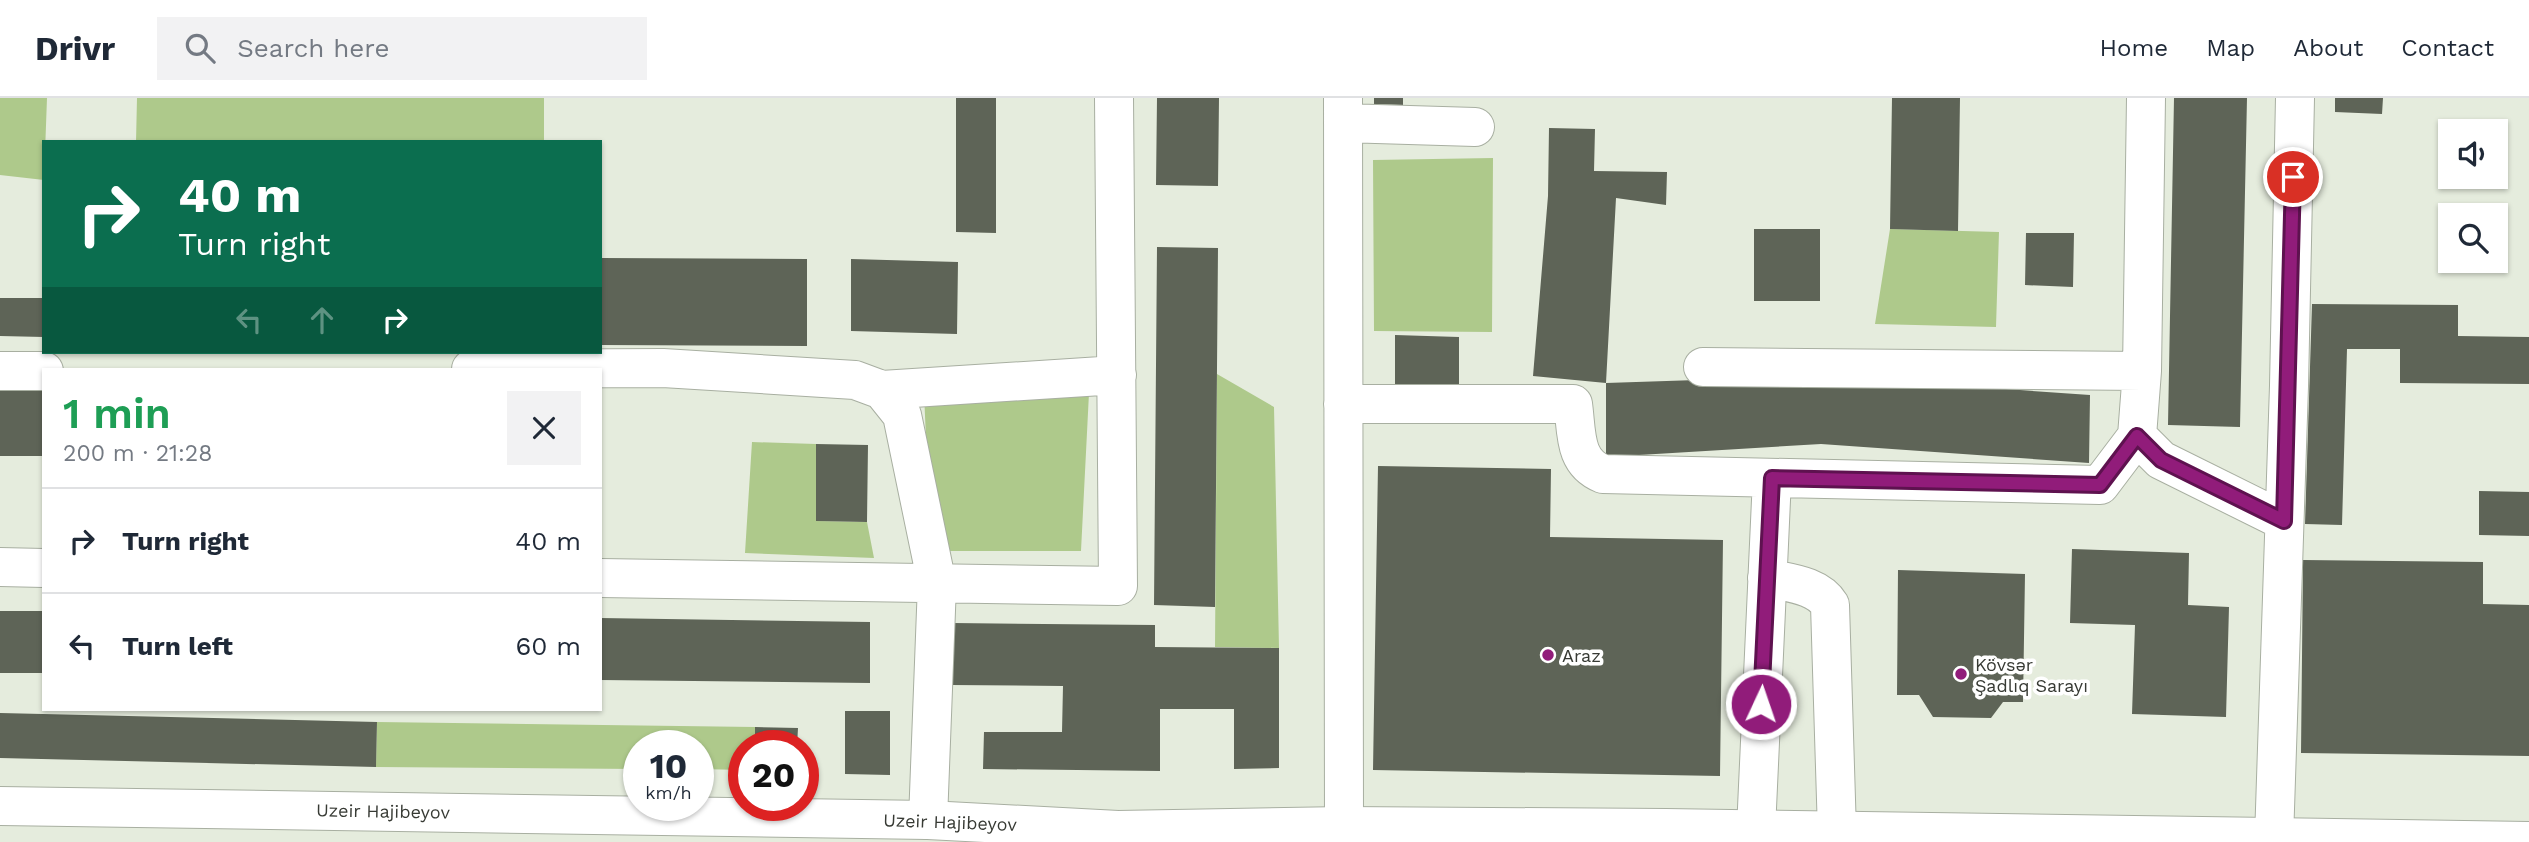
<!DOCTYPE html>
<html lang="en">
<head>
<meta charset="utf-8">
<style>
	:root { --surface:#fff; --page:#f2f2f3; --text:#1f2937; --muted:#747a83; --line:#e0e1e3 }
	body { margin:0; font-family:"Work Sans",sans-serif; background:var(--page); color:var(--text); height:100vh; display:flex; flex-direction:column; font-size:26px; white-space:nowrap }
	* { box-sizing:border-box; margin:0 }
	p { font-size:23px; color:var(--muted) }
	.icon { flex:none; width:38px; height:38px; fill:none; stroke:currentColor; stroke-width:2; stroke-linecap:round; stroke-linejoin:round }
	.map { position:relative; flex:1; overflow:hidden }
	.sheet { position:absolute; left:42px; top:270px; width:560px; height:343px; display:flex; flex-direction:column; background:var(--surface); border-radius:0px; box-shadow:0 2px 5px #0004 }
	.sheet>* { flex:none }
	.hud { position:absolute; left:42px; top:42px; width:560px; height:214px; border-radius:0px; box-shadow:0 2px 5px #0004; background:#0b6e4f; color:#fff; overflow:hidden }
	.fabs { position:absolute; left:2438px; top:21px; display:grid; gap:14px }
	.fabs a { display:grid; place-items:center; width:70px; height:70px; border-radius:0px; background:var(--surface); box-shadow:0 2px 5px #0004; font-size:35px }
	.speed { position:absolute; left:623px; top:632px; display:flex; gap:14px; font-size:35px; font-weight:700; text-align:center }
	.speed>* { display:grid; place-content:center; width:91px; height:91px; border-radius:50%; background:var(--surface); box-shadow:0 2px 5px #0004; line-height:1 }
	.speed small { font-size:18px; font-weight:400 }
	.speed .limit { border:10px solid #d22; background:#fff; color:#111 }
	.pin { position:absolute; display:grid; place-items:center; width:60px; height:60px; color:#fff; margin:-30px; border:4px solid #fff; border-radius:50%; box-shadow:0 2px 7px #0007 }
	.me { position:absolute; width:77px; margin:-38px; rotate:3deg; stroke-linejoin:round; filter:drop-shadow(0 0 5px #0008) }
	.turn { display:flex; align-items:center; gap:24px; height:147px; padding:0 21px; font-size:32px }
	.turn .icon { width:91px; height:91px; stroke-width:2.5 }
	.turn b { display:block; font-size:49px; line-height:60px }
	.lanes { display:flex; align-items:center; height:66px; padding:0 21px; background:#0003; justify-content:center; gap:35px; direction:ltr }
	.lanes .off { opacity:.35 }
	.round { display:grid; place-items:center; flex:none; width:74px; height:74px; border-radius:0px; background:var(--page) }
	.headline { display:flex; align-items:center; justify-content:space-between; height:119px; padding:0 21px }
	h1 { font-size:42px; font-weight:600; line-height:52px; color:#1e9e55 }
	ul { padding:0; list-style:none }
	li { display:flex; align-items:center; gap:21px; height:105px; padding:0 21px; border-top:2px solid var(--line) }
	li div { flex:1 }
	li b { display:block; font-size:26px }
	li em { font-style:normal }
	header { display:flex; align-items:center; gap:42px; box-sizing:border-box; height:98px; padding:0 35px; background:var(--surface); border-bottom:2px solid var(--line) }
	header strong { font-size:33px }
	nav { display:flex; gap:38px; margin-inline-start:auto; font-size:24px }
	.search { width:490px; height:63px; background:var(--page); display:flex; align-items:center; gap:18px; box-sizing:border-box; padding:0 24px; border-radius:0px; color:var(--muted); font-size:26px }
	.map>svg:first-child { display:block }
</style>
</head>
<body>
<header>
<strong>Drivr</strong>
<div class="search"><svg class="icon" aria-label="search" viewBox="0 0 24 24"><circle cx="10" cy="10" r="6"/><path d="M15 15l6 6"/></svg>Search here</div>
<nav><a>Home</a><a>Map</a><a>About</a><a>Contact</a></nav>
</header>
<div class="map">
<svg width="2529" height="744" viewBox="0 0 2529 744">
	<rect width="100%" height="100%" fill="#e5ecdd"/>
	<path fill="#aec98b" d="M 0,0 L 47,0 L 44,82 L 0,77 Z
		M 137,0 L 544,0 L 544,44 L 136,44 Z
		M 1493,60 L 1492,234 L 1374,233 L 1373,62 Z
		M 1890,131 L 1999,134 L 1996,229 L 1875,226 Z
		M 1217,276 L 1274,309 L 1279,550 L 1215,549 Z
		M 924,295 L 1089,295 L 1081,453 L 931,453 Z
		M 752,344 L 816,346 L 816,423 L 867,424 L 874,460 L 745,455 Z
		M 377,624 L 755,629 L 755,647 L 744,648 L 744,672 L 698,671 L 698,648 L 639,648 L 639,671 L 376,669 Z"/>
	<path fill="#5e6457" d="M 956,0 L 996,0 L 996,135 L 956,134 Z
		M 1157,0 L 1219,0 L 1218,88 L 1156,87 Z
		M 1374,0 L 1403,0 L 1403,7 L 1374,6 Z
		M 1892,0 L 1960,0 L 1958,133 L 1890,131 Z
		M 2174,0 L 2247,0 L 2240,329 L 2168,327 Z
		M 2335,0 L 2383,0 L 2382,16 L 2335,14 Z
		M 1549,30 L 1595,31 L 1594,73 L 1667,74 L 1666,107 L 1616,100 L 1606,285 L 1533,278 L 1548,98 Z
		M 1754,131 L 1820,131 L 1820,203 L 1754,203 Z
		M 2026,135 L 2074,135 L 2073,189 L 2025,187 Z
		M 1157,149 L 1218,150 L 1215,509 L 1154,507 Z
		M 600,160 L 807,161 L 807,248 L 600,247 Z
		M 851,161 L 958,164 L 957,236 L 851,233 Z
		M 0,200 L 44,200 L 44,239 L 0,238 Z
		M 2312,206 L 2458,207 L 2458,238 L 2529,239 L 2529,286 L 2400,285 L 2400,251 L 2347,251 L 2342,427 L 2305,426 Z
		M 1395,237 L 1459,239 L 1459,298 L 1395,297 Z
		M 1822,278 L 2090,297 L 2089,365 L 1821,346 L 1606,359 L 1606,285 Z
		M 0,280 L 44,280 L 44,358 L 0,358 Z
		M 816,346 L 868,347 L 867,424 L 816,423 Z
		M 1378,368 L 1551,371 L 1550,439 L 1723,442 L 1720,678 L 1373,672 Z
		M 2479,393 L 2529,394 L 2529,438 L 2479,437 Z
		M 2072,451 L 2189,455 L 2188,507 L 2229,509 L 2226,619 L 2132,616 L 2135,527 L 2070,525 Z
		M 2303,462 L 2483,464 L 2483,506 L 2529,507 L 2529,658 L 2301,655 Z
		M 1898,472 L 2025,476 L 2023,604 L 2003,604 L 1991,620 L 1933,619 L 1919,597 L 1897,597 Z
		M 0,513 L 44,513 L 44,575 L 0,575 Z
		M 600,520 L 870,524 L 870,585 L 600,582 Z
		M 952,525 L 1155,527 L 1155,549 L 1279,550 L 1279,670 L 1234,671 L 1234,611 L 1160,611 L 1160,673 L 983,671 L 984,634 L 1062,634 L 1063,588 L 951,587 Z
		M 845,613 L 890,613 L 890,677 L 845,676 Z
		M 0,615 L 377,624 L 376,669 L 0,660 Z
		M 755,629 L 798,630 L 797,648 L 755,648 Z"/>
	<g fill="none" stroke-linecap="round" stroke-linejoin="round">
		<g stroke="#a8afa1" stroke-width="40">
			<path id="minor" d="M 1343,0 L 1344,728
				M 2146,0 L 2142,273 L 2137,338 L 2161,362 L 2284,423
				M 1343,25 L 1475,29
				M 1703,269 L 2142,273
				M 471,271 L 663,270 L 855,282 L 882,292 L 902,317 L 937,486 L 928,722
				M 0,273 L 44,273
				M 882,292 L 1117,277
				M 1343,306 L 1573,306 C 1577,334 1573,364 1603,376 L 2100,387 L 2137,338
				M 0,469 L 44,470
				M 600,480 L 1118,488 L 1114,0
				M 1767,480 C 1789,485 1818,487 1830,507 L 1837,734
				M 1756,732 L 1772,380
				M 2274,741 L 2289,288 L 2295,0"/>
		</g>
		<g stroke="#a8afa1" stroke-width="40">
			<path id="major" d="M 0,708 L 928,722 L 1118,732 L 1344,728 L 1666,730 L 2529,743"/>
		</g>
		<use href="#minor" stroke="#fff" stroke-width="38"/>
		<use href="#major" stroke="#fff" stroke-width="38"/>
	</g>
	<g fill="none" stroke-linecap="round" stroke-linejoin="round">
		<g stroke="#5e124f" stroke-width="18">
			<path id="route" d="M 1761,606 L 1772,380 L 2100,387 L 2137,338 L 2161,362 L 2284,423 L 2293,79"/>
		</g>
		<use href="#route" stroke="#911c7a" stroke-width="12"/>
	</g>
	<g fill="#911c7a" stroke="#fff" stroke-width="2.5">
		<circle cx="1548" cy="557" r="7"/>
		<circle cx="1961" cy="576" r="7"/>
	</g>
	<g text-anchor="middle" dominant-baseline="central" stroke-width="7" stroke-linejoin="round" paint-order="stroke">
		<g font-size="18" fill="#373a34" stroke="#fff" text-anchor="start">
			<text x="1562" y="557">Araz</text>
			<text x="1975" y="566">Kövsər<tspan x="1975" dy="21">Şadlıq Sarayı</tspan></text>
		</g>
		<g font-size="18" fill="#373a34" stroke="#fff">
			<text transform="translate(383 713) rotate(1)">Uzeir Hajibeyov</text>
			<text transform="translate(950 724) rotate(2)">Uzeir Hajibeyov</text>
		</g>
	</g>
</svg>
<div class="fabs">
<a><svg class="icon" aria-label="sound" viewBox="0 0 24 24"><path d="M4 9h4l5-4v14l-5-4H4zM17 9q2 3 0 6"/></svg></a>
<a><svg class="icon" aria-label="search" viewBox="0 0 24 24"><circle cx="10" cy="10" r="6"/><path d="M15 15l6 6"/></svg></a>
</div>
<div class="speed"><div>10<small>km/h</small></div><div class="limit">20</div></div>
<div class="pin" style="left:2293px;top:79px;background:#d93025"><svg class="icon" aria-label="arrive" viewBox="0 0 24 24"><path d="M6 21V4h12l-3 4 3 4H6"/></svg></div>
<svg class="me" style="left:1761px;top:606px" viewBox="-20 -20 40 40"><circle r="17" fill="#911c7a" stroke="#fff" stroke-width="3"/><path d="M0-11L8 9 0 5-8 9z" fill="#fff"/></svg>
<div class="hud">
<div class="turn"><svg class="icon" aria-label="right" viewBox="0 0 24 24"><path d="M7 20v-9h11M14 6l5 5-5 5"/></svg><div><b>40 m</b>Turn right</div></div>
<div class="lanes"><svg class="icon off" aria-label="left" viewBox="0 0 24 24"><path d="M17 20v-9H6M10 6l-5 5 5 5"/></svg><svg class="icon off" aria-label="ahead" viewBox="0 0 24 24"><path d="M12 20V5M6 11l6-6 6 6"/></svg><svg class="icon" aria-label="right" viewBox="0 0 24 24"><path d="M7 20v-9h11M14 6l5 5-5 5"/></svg></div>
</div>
<section class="sheet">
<div class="headline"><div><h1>1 min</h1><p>200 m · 21:28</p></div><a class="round"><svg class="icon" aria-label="close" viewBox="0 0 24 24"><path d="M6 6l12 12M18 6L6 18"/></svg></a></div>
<ul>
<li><svg class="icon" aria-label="right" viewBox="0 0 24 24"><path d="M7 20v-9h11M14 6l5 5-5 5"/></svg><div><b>Turn right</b></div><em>40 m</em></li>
<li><svg class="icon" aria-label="left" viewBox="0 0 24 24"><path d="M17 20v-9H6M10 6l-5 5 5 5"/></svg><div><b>Turn left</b></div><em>60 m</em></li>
</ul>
</section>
</div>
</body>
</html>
